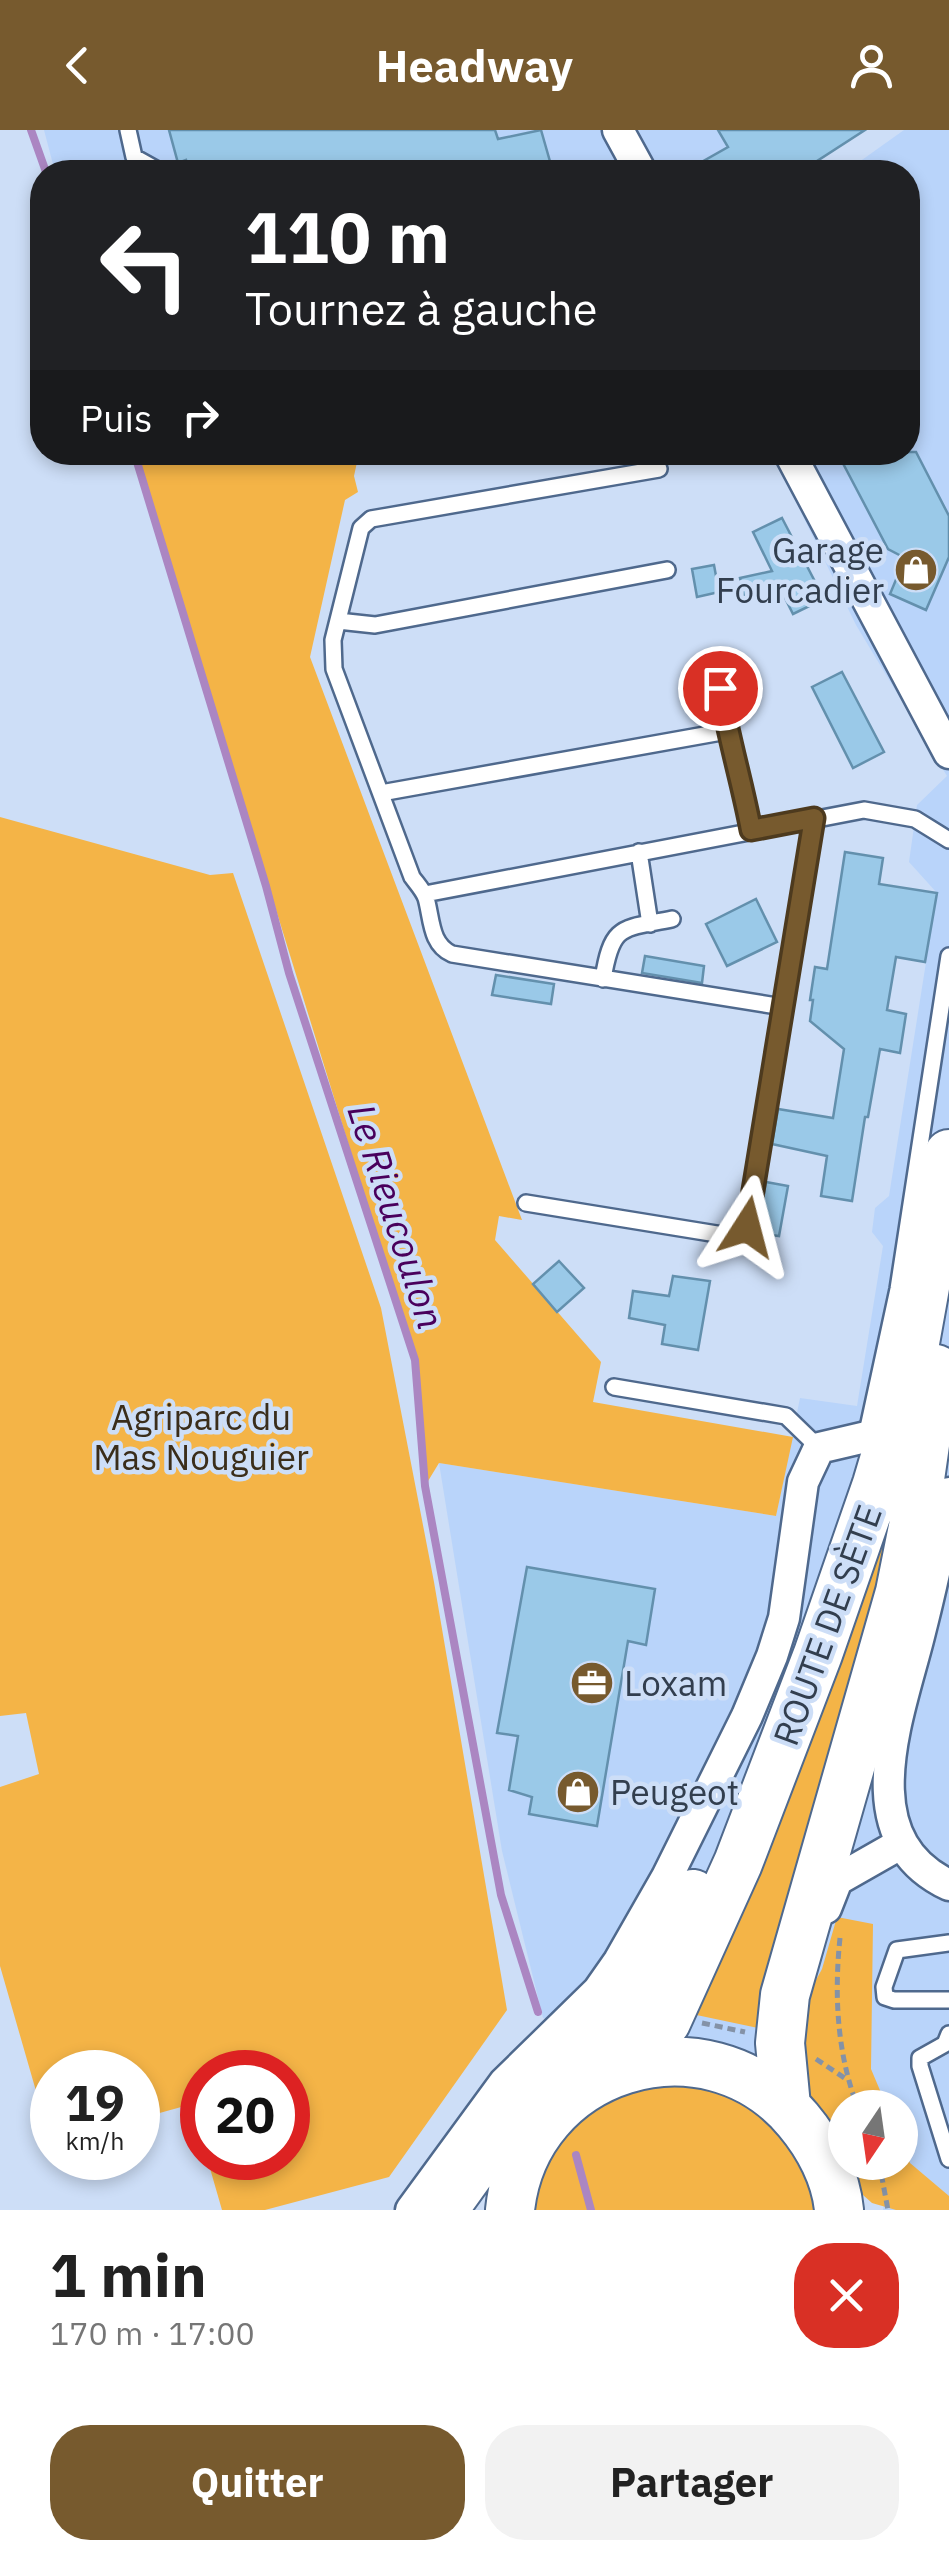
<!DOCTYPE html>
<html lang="fr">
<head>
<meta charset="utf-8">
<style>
	:root { --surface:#fff; --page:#f2f2f2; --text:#222; --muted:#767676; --accent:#775a2e }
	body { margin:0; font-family:"IBM Plex Sans",sans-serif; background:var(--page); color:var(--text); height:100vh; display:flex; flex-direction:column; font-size:38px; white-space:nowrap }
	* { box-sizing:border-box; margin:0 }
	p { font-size:32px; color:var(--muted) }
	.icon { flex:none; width:55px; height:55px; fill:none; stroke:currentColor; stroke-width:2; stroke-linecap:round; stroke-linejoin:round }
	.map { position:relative; height:2080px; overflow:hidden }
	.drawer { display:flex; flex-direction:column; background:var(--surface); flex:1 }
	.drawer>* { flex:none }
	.hud { position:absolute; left:30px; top:30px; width:890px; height:305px; border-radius:40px; box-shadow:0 5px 15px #0003; background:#202124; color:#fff; overflow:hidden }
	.needle { width:65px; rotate:193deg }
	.tools { position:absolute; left:828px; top:1960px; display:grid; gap:20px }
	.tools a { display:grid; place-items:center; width:90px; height:90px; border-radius:50%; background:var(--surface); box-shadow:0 5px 15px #0003; font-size:50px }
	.speed { position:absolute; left:30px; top:1920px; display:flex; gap:20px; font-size:50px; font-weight:700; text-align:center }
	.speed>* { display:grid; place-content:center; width:130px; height:130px; border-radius:50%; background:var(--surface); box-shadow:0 5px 15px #0003; line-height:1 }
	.speed small { font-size:25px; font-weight:400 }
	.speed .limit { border:15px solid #d22; background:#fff; color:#111 }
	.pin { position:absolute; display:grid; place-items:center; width:85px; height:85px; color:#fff; margin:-42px; border:5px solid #fff; border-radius:50%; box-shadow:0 2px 10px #0007 }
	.me { position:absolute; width:110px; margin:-55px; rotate:9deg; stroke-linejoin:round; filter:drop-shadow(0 0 8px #0008) }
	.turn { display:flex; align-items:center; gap:35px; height:210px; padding:0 50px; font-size:45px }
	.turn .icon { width:130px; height:130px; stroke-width:2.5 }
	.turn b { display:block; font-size:70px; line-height:85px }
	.then { display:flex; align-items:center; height:95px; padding:0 50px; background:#0003; gap:20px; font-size:38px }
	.round { display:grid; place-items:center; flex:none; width:105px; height:105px; border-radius:40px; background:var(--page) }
	.summary { display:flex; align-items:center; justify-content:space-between; height:170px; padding:0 50px }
	h1 { font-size:60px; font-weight:800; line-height:75px }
	.cta { display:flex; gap:20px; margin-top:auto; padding:20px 50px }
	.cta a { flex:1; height:115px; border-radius:40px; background:var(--accent); color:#fff; font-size:40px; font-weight:800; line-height:115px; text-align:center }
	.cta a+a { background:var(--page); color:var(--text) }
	header { display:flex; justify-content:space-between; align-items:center; height:130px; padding:0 50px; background:var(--accent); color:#fff; font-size:45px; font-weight:800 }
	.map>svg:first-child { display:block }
</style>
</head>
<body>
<header><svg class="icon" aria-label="back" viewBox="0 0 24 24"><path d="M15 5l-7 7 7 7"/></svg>Headway<svg class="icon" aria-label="person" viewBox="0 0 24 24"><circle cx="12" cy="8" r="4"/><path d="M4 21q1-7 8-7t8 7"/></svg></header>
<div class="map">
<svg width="949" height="2080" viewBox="0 0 949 2080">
	<rect width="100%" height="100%" fill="#cddef7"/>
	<path fill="#b9d4fa" d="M 44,0 L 792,0 L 817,42 L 55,42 Z
		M 904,0 L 949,0 L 949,2080 L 883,2080 L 890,2033 L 900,2032 L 900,1978 L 872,1977 L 860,1947 L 543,1888 L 502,1721 L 439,1333 L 776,1386 L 800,1268 L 857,1276 L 883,1116 L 872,1102 L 875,1078 L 889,1066 L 937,763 L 909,732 L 917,675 L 947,646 L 856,495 L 774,327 L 704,323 L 908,322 L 908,42 L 845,42 Z"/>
	<path fill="#f4b447" d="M 135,323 L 359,323 L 354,346 L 358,362 L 345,370 L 310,527 L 522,1090 L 499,1086 L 495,1110 L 601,1232 L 593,1272 L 793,1307 L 776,1386 L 439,1333 L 425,1356 L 415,1230 Z
		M 0,687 L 210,745 L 233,743 L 381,1178 L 434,1452 L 507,1880 L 389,2047 L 265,2080 L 222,2080 L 207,2028 L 288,2028 L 288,1942 L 202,1942 L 202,2010 L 192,1974 L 138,1989 L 138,1942 L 52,1942 L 51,2013 L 0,1836 L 0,1657 L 39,1644 L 26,1583 L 0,1586 Z
		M 894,1375 L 889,1411 L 767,1900 L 687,1883 Z
		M 837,1787 L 873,1794 L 871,1939 L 887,1977 L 845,1978 L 845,2032 L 900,2032 L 900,2010 L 910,2033 L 949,2066 L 949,2080 L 896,2080 L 872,2073 L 854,2057 L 799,1965 L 793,1892 L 822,1839 Z
		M 678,1953 C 693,1956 710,1958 724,1962 C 774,1978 808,2031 816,2080 L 530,2080 L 553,2014 L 585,1982 L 629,1959 Z"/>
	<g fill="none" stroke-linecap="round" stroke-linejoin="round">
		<path stroke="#ab86c2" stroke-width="8" d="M 31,0 L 46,42
			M 134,322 L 266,756 L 289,843 L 415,1230 L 425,1356 L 501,1765 L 538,1882
			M 576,2025 L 591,2080"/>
	</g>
	<path fill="#9ac9e8" stroke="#6390ad" stroke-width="2.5" d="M 169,0 L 495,0 L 498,9 L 541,0 L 553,42 L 189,41 L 186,30 L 178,33 Z
		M 718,0 L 865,0 L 811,35 L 815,42 L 793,42 L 789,35 L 776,42 L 684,42 L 728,17 Z
		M 837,322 L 916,322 L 949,386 L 949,427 L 926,480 L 890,464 L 905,428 L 888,419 Z
		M 782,388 L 824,469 L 793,484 L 781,460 L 744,467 L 740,448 L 772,441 L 753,402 Z
		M 714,435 L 719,462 L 697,467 L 692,439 Z
		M 842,542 L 884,622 L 853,638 L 812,557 Z
		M 845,722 L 883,728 L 879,754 L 937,763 L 925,832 L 896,827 L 887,880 L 906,884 L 900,923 L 880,919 L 868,987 L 865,987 L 852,1071 L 821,1066 L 827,1026 L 772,1014 L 778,979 L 833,988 L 844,919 L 810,891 L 813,870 L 810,870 L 815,837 L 827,839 Z
		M 756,769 L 777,812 L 727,836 L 706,794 Z
		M 645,826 L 704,836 L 702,853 L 642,843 Z
		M 496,845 L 554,854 L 551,874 L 492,865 Z
		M 766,1052 L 788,1056 L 779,1106 L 757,1103 Z
		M 559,1131 L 584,1158 L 557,1182 L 533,1154 Z
		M 673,1146 L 710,1151 L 698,1220 L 662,1214 L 665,1195 L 629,1188 L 633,1161 L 669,1166 Z
		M 527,1437 L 655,1459 L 646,1515 L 628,1511 L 597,1696 L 529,1684 L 532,1667 L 509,1660 L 518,1606 L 497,1603 Z"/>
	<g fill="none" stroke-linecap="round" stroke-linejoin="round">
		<g stroke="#4f698d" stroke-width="20">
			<path id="service" d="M 128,0 L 134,27 L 161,42
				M 659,339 L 371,389 L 361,398 L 333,510 L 334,539 L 412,747 C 417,754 423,760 426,768 C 432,789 430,814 452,824 L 783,877
				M 338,491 L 375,495 L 667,440
				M 719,558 C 728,607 742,652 751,701
				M 381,663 L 727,601
				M 639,722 L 650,794
				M 425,764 L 864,680 L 915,689 L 949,710
				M 603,849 C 612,793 622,799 672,789
				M 526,1073 L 723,1105 L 740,1105 L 747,1097 L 814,688
				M 614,1257 L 786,1286 L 819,1318
				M 866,1307 L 898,1159 L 949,826
				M 949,1813 L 897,1820 L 884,1857 L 885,1867 L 894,1870 L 949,1870
				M 949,1904 L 945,1914 L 920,1928 L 920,1936 L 949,2029"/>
		</g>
		<g stroke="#4f698d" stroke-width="35">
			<path id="minor" d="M 618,0 L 641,42
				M 789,322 L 949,623
				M 949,1363 C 942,1411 931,1459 919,1506 C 899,1586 849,1708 949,1755
				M 826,1778 L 837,1750 L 902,1713
				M 411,2080 L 504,1953 L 598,1861 L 619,1831 L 667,1747 L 747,1586 L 772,1526 L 784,1488 L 803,1352 L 819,1318 L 866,1307 L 887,1320 L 895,1334"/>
		</g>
		<g stroke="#4f698d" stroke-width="52">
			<path id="primary" d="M 629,1937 L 666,1892 L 738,1733 L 818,1524 L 877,1354 L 909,1246 L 949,1024
				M 786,1976 L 780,1913 L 785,1865 L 900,1462 L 913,1397 L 936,1239
				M 443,2080 L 529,1960 L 580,1920 L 624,1876 L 654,1837 L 693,1764
				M 510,2080 C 525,1936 705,1879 798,1990 C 819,2015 836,2047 839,2080"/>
		</g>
		<path stroke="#8492a7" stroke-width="5" stroke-dasharray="8 5" stroke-linecap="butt" d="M 840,1808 C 834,1865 837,1924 858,1978
			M 702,1893 L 745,1902
			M 816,1929 L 846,1949
			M 879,2032 L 888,2080"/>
		<use href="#service" stroke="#fff" stroke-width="15"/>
		<use href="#minor" stroke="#fff" stroke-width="30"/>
		<use href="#primary" stroke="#fff" stroke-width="48"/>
	</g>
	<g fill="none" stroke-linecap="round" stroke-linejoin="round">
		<g stroke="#4d3a1e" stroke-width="25">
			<path id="route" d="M 720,558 C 728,607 742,652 751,700 L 814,688 L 747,1097"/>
		</g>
		<use href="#route" stroke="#775a2e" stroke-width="18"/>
	</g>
	<defs>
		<g id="shop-disc" transform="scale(2.25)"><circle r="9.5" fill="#775a2e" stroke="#cddef7"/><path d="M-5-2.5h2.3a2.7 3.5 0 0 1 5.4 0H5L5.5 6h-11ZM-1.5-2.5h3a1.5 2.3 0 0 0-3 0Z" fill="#fff"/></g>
		<g id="office-disc" transform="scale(2.25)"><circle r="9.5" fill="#775a2e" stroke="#cddef7"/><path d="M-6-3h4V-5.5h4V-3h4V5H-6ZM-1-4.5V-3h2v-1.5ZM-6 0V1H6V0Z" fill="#fff"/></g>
	</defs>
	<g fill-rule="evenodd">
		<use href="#shop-disc" x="916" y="440"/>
		<use href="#office-disc" x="592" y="1553"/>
		<use href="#shop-disc" x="578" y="1662"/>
	</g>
	<g text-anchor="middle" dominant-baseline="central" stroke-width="9" stroke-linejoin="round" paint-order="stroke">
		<g font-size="35" fill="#323e4e" stroke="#cddef7" text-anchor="start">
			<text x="884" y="420" text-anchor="end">Garage<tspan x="884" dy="40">Fourcadier</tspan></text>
			<text x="624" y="1553">Loxam</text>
			<text x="610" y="1662">Peugeot</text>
		</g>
		<g font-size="35" fill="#3a2d1a" stroke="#cddef7">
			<text x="201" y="1287">Agriparc du<tspan x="201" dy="40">Mas Nouguier</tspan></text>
		</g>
		<g font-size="35" fill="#323e4e" stroke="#cddef7">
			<text transform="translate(827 1495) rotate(-70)">ROUTE DE SÈTE</text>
		</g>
		<g font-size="38" font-style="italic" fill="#49005c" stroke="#cddef7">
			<text transform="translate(397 1086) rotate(72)">Le Rieucoulon</text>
		</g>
	</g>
</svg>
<div class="tools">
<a><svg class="needle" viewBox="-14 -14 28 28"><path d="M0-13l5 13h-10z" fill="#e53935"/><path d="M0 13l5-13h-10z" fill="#767676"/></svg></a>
</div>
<div class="speed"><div>19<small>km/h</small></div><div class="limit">20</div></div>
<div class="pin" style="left:720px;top:558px;background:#d93025"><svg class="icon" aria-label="arrive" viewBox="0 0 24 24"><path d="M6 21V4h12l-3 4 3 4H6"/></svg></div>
<svg class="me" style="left:747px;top:1097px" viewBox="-20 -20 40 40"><path d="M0-17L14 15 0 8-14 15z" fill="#775a2e" stroke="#fff" stroke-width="4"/></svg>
<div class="hud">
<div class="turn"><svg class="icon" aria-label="left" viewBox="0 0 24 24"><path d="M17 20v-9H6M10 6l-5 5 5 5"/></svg><div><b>110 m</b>Tournez à gauche</div></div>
<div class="then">Puis<svg class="icon" aria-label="right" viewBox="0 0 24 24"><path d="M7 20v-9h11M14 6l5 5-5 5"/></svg></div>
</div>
</div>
<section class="drawer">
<div class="summary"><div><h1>1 min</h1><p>170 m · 17:00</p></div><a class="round" style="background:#d93025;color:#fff"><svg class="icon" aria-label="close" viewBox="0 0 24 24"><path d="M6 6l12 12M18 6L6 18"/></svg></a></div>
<div class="cta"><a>Quitter</a><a>Partager</a></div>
</section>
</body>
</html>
